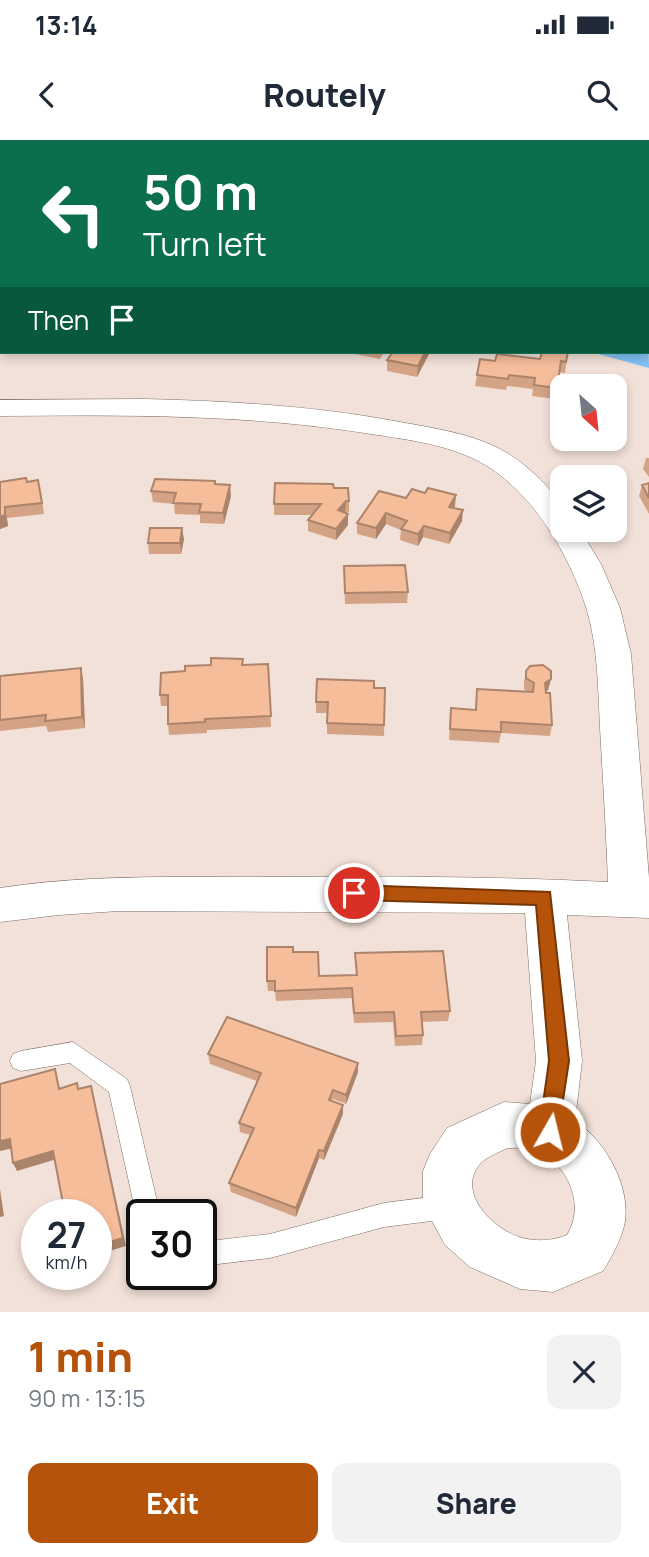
<!DOCTYPE html>
<html lang="en">
<head>
<meta charset="utf-8">
<style>
	:root { --surface:#fff; --page:#f2f2f3; --text:#1f2937; --muted:#747a83; --accent:#b45309 }
	body { margin:0; font-family:Manrope,sans-serif; background:var(--page); color:var(--text); height:100vh; display:flex; flex-direction:column; font-size:26px; white-space:nowrap }
	* { box-sizing:border-box; margin:0 }
	p { font-size:23px; color:var(--muted) }
	.icon { flex:none; width:38px; height:38px; fill:none; stroke:currentColor; stroke-width:2; stroke-linecap:round; stroke-linejoin:round }
	.map { position:relative; height:1172px; overflow:hidden }
	.side { display:flex; flex-direction:column; background:var(--surface); flex:1 }
	.side>* { flex:none }
	.guide { position:absolute; left:0px; top:0px; width:649px; height:214px; box-shadow:0 4px 10px #0003; background:#0b6e4f; color:#fff; overflow:hidden }
	.needle { width:46px; rotate:153deg }
	.controls { position:absolute; left:550px; top:234px; display:grid; gap:14px }
	.controls a { display:grid; place-items:center; width:77px; height:77px; border-radius:14px; background:var(--surface); box-shadow:0 4px 10px #0003; font-size:35px }
	.speed { position:absolute; left:21px; top:1059px; display:flex; gap:14px; font-size:35px; font-weight:700; text-align:center }
	.speed>* { display:grid; place-content:center; width:91px; height:91px; border-radius:50%; background:var(--surface); box-shadow:0 4px 10px #0003; line-height:1 }
	.speed small { font-size:18px; font-weight:400 }
	.speed .limit { border:4px solid #111; border-radius:10px; background:#fff; color:#111 }
	.pin { position:absolute; display:grid; place-items:center; width:60px; height:60px; color:#fff; margin:-30px; border:4px solid #fff; border-radius:50%; box-shadow:0 2px 7px #0007 }
	.me { position:absolute; width:77px; margin:-38px; rotate:8deg; stroke-linejoin:round; filter:drop-shadow(0 0 5px #0008) }
	.turn { display:flex; align-items:center; gap:24px; height:147px; padding:0 28px; font-size:32px }
	.turn .icon { width:91px; height:91px; stroke-width:2.5 }
	.turn b { display:block; font-size:49px; line-height:60px }
	.then { display:flex; align-items:center; height:66px; padding:0 28px; background:#0003; gap:14px; font-size:26px }
	.round { display:grid; place-items:center; flex:none; width:74px; height:74px; border-radius:14px; background:var(--page) }
	.overview { display:flex; align-items:center; justify-content:space-between; height:119px; padding:0 28px }
	h1 { font-size:42px; font-weight:800; line-height:52px; color:var(--accent) }
	.cta { display:flex; gap:14px; margin-top:auto; padding:14px 28px }
	.cta a { flex:1; height:80px; border-radius:14px; background:var(--accent); color:#fff; font-size:28px; font-weight:800; line-height:80px; text-align:center }
	.cta a+a { background:var(--page); color:var(--text) }
	.status { display:flex; justify-content:space-between; align-items:center; height:49px; padding:0 35px; background:var(--surface); direction:ltr }
	.status svg { height:19px; fill:currentColor }
	header { display:flex; justify-content:space-between; align-items:center; height:91px; padding:0 28px; background:var(--surface); font-size:32px; font-weight:800 }
	.map>svg:first-child { display:block }
</style>
</head>
<body>
<div class="status"><b>13:14</b><svg viewBox="0 0 49 12"><path d="M0 12V9h3v3zM5 12V6h3v6zM10 12V3h3v9zM15 12V0h3v12zM26 1h20v11H26zM47 4h2v5h-2z"/></svg></div>
<header><svg class="icon" aria-label="back" viewBox="0 0 24 24"><path d="M15 5l-7 7 7 7"/></svg>Routely<svg class="icon" aria-label="search" viewBox="0 0 24 24"><circle cx="10" cy="10" r="6"/><path d="M15 15l6 6"/></svg></header>
<div class="map">
<svg width="649" height="1172" viewBox="0 0 649 1172">
	<rect width="100%" height="100%" fill="#f2e1d8"/>
	<path fill="#80c2f6" d="M 648,185 L 649,228 L 591,212 L 648,212 Z"/>
	<g fill="none" stroke-linecap="round" stroke-linejoin="round">
		<g stroke="#7c6e65" stroke-width="1">
			<path id="lane" d="M 73,902 L 127,939 L 130,946 L 160,1074 L 142,1074 L 142,1083 L 136,1074 L 109,952 L 70,923 L 21,931 L 13,928 L 10,921 L 13,914 L 21,911 Z
				M 447,1055 L 455,1059 L 459,1067 L 455,1075 L 447,1079 L 384,1087 L 270,1118 L 201,1126 L 201,1102 L 270,1094 L 384,1063 Z"/>
		</g>
		<g stroke="#7c6e65" stroke-width="1">
			<path id="street" d="M 144,259 C 230,261 315,266 400,282 C 433,288 468,293 498,308 C 524,321 544,342 562,364 L 562,390 L 580,390 L 601,424 L 620,468 L 631,514 L 649,738 L 649,778 L 567,775 L 582,921 L 575,981 C 605,1000 630,1045 625,1081 C 622,1099 612,1116 603,1131 L 553,1152 L 520,1149 L 470,1127 L 445,1105 L 430,1077 L 423,1060 L 423,1031 L 430,1014 L 447,988 L 504,962 L 530,964 L 536,921 L 525,773 L 119,771 L 59,775 L 0,782 L 0,748 C 83,735 167,737 251,737 C 370,736 489,736 608,742 C 606,691 603,639 600,588 C 598,548 598,506 586,467 C 569,415 535,356 487,326 C 453,305 410,300 371,294 C 248,274 124,275 0,276 L 0,260 ZM 508,1008 C 516,1008 528,1007 536,1010 C 568,1024 586,1065 567,1095 C 553,1101 535,1102 519,1097 C 492,1088 456,1052 480,1024 C 486,1017 499,1012 508,1008 Z"/>
		</g>
		<use href="#lane" fill="#fff" fill-rule="evenodd"/>
		<use href="#street" fill="#fff" fill-rule="evenodd"/>
	</g>
	<path fill="#d4a385" d="M 219,0 L 258,0 L 254,2 L 223,2 Z
		M 350,212 L 430,212 L 417,237 L 387,231 L 387,220 L 391,214 L 384,212 L 380,219 L 350,213 Z
		M 568,212 L 565,233 L 559,232 L 555,259 L 532,256 L 533,249 L 507,246 L 506,250 L 475,246 L 477,235 L 495,221 L 540,219 Z
		M 646,318 L 649,318 L 649,337 L 643,329 Z
		M 0,342 L 27,342 L 41,351 L 44,374 L 7,378 L 8,386 L 0,389 Z
		M 649,343 L 649,374 L 639,356 L 642,345 Z
		M 216,344 L 231,356 L 224,384 L 200,383 L 200,375 L 175,374 L 174,364 L 153,362 L 151,351 Z
		M 334,348 L 349,361 L 349,372 L 345,373 L 348,374 L 348,385 L 336,400 L 308,391 L 308,380 L 312,375 L 274,375 L 274,364 Z
		M 425,353 L 456,355 L 454,368 L 462,381 L 449,404 L 423,397 L 418,406 L 400,400 L 401,390 L 386,384 L 376,399 L 357,394 L 357,383 L 406,358 Z
		M 184,399 L 181,414 L 149,414 L 148,403 Z
		M 344,426 L 408,452 L 407,463 L 345,464 Z
		M 243,519 L 243,525 L 268,524 L 271,587 L 207,590 L 207,593 L 169,595 L 168,584 L 168,566 L 161,566 L 160,555 L 185,531 L 211,525 Z
		M 81,528 L 83,539 L 85,588 L 48,592 L 46,586 L 0,591 L 0,536 Z
		M 526,531 L 551,539 L 548,550 L 546,551 L 552,585 L 550,596 L 501,593 L 499,603 L 449,600 L 451,568 L 475,570 L 477,549 L 528,552 L 524,549 L 524,542 Z
		M 374,548 L 385,548 L 384,596 L 327,594 L 327,573 L 316,573 L 316,562 Z
		M 293,812 L 319,836 L 356,835 L 355,813 L 450,871 L 448,881 L 422,882 L 423,895 L 422,905 L 395,906 L 393,882 L 354,883 L 352,858 L 276,861 L 275,851 L 268,851 L 267,841 Z
		M 208,914 L 358,932 L 346,964 L 333,959 L 332,961 L 343,974 L 324,1020 L 319,1018 L 296,1077 L 231,1052 L 229,1043 L 250,995 L 240,992 L 239,983 L 257,941 L 210,924 Z"/>
	<path fill="#ac846c" d="M 0,0 L 22,0 L 15,2 L 2,2 L 2,5 L 0,6 Z
		M 234,0 L 258,0 L 254,2 L 231,2 Z
		M 425,212 L 430,212 L 417,237 L 418,226 Z
		M 230,345 L 231,356 L 224,384 L 223,373 Z
		M 456,355 L 455,366 L 448,378 L 449,367 Z
		M 346,361 L 345,372 L 338,381 L 338,370 Z
		M 5,367 L 8,386 L 0,389 L 0,377 Z
		M 463,370 L 462,381 L 449,404 L 450,393 Z
		M 386,373 L 386,384 L 376,399 L 376,388 Z
		M 348,374 L 348,385 L 336,400 L 336,389 Z
		M 424,386 L 423,397 L 418,406 L 418,394 Z
		M 182,388 L 184,399 L 181,414 L 180,403 Z
		M 81,528 L 83,539 L 85,588 L 82,577 Z
		M 551,539 L 548,550 L 542,554 L 545,543 Z
		M 358,923 L 358,932 L 346,964 L 346,955 Z
		M 91,946 L 126,1106 L 96,1115 L 96,1106 Z
		M 343,965 L 343,974 L 324,1020 L 324,1011 Z
		M 10,999 L 14,1008 L 0,1011 L 0,1001 Z
		M 319,1010 L 319,1018 L 296,1077 L 296,1068 Z
		M 53,1011 L 57,1019 L 17,1031 L 13,1023 Z
		M 0,1049 L 4,1076 L 0,1077 Z"/>
	<path fill="#f6bd9b" stroke="#ac846c" stroke-width="2" d="M 272,0 L 306,0 L 317,2 L 270,2 Z
		M 372,0 L 433,0 L 428,2 L 367,2 Z
		M 393,212 L 425,212 L 418,226 L 387,220 Z
		M 542,212 L 568,212 L 566,222 L 561,221 L 557,248 L 534,245 L 535,238 L 509,235 L 508,239 L 477,235 L 480,219 L 495,221 L 497,214 L 540,219 Z
		M 26,338 L 27,342 L 38,340 L 42,363 L 5,367 L 5,375 L 0,377 L 0,342 Z
		M 155,339 L 215,341 L 215,344 L 230,345 L 223,373 L 199,372 L 201,364 L 173,363 L 176,353 L 151,351 Z
		M 275,343 L 333,344 L 334,348 L 348,348 L 349,361 L 346,361 L 338,370 L 348,374 L 336,389 L 308,380 L 321,364 L 274,364 Z
		M 649,343 L 649,358 L 642,345 Z
		M 428,348 L 456,355 L 449,367 L 463,370 L 450,393 L 424,386 L 418,394 L 401,389 L 407,381 L 386,373 L 376,388 L 357,383 L 379,351 L 406,358 L 412,349 L 425,353 Z
		M 150,388 L 182,388 L 180,403 L 148,403 Z
		M 405,425 L 408,452 L 345,453 L 344,426 Z
		M 211,518 L 243,519 L 242,525 L 268,524 L 271,576 L 205,579 L 205,582 L 168,584 L 168,555 L 160,555 L 161,533 L 185,531 L 185,526 L 211,525 Z
		M 543,525 L 551,531 L 551,539 L 545,543 L 546,553 L 550,553 L 552,585 L 501,582 L 501,592 L 450,589 L 451,568 L 476,570 L 477,549 L 533,552 L 534,543 L 526,538 L 526,531 L 530,526 Z
		M 81,528 L 82,577 L 45,581 L 46,575 L 0,580 L 0,536 Z
		M 317,539 L 374,541 L 374,548 L 385,548 L 384,585 L 327,583 L 328,562 L 316,562 Z
		M 267,807 L 293,807 L 293,812 L 318,812 L 319,836 L 357,835 L 355,813 L 443,811 L 450,871 L 421,872 L 423,895 L 396,896 L 394,872 L 354,873 L 352,848 L 275,851 L 275,841 L 267,841 Z
		M 227,877 L 358,923 L 346,955 L 333,950 L 329,960 L 343,965 L 324,1011 L 319,1010 L 296,1068 L 229,1043 L 254,988 L 239,983 L 261,933 L 208,914 Z
		M 55,929 L 59,949 L 77,943 L 78,949 L 91,946 L 123,1098 L 96,1106 L 96,1074 L 65,1074 L 53,1011 L 13,1023 L 10,999 L 0,1001 L 0,944 Z"/>
	<path fill="#b45309" stroke="#753606" stroke-width="2" d="M 354,745 L 550,752 L 569,921 L 557,999 L 550,1002 L 542,999 L 539,992 L 549,921 L 536,765 L 354,760 L 348,758 L 345,753 L 348,748 Z"/>
</svg>
<div class="controls">
<a><svg class="needle" viewBox="-14 -14 28 28"><path d="M0-13l5 13h-10z" fill="#e53935"/><path d="M0 13l5-13h-10z" fill="#747a83"/></svg></a>
<a><svg class="icon" aria-label="layers" viewBox="0 0 24 24"><path d="M12 4l9 5-9 5-9-5zM3 14l9 5 9-5"/></svg></a>
</div>
<div class="speed"><div>27<small>km/h</small></div><div class="limit">30</div></div>
<div class="pin" style="left:354px;top:753px;background:#d93025"><svg class="icon" aria-label="arrive" viewBox="0 0 24 24"><path d="M6 21V4h12l-3 4 3 4H6"/></svg></div>
<svg class="me" style="left:550px;top:992px" viewBox="-20 -20 40 40"><circle r="17" fill="#b45309" stroke="#fff" stroke-width="3"/><path d="M0-11L8 9 0 5-8 9z" fill="#fff"/></svg>
<div class="guide">
<div class="turn"><svg class="icon" aria-label="left" viewBox="0 0 24 24"><path d="M17 20v-9H6M10 6l-5 5 5 5"/></svg><div><b>50 m</b>Turn left</div></div>
<div class="then">Then<svg class="icon" aria-label="arrive" viewBox="0 0 24 24"><path d="M6 21V4h12l-3 4 3 4H6"/></svg></div>
</div>
</div>
<section class="side">
<div class="overview"><div><h1>1 min</h1><p>90 m · 13:15</p></div><a class="round"><svg class="icon" aria-label="close" viewBox="0 0 24 24"><path d="M6 6l12 12M18 6L6 18"/></svg></a></div>
<div class="cta"><a>Exit</a><a>Share</a></div>
</section>
</body>
</html>
